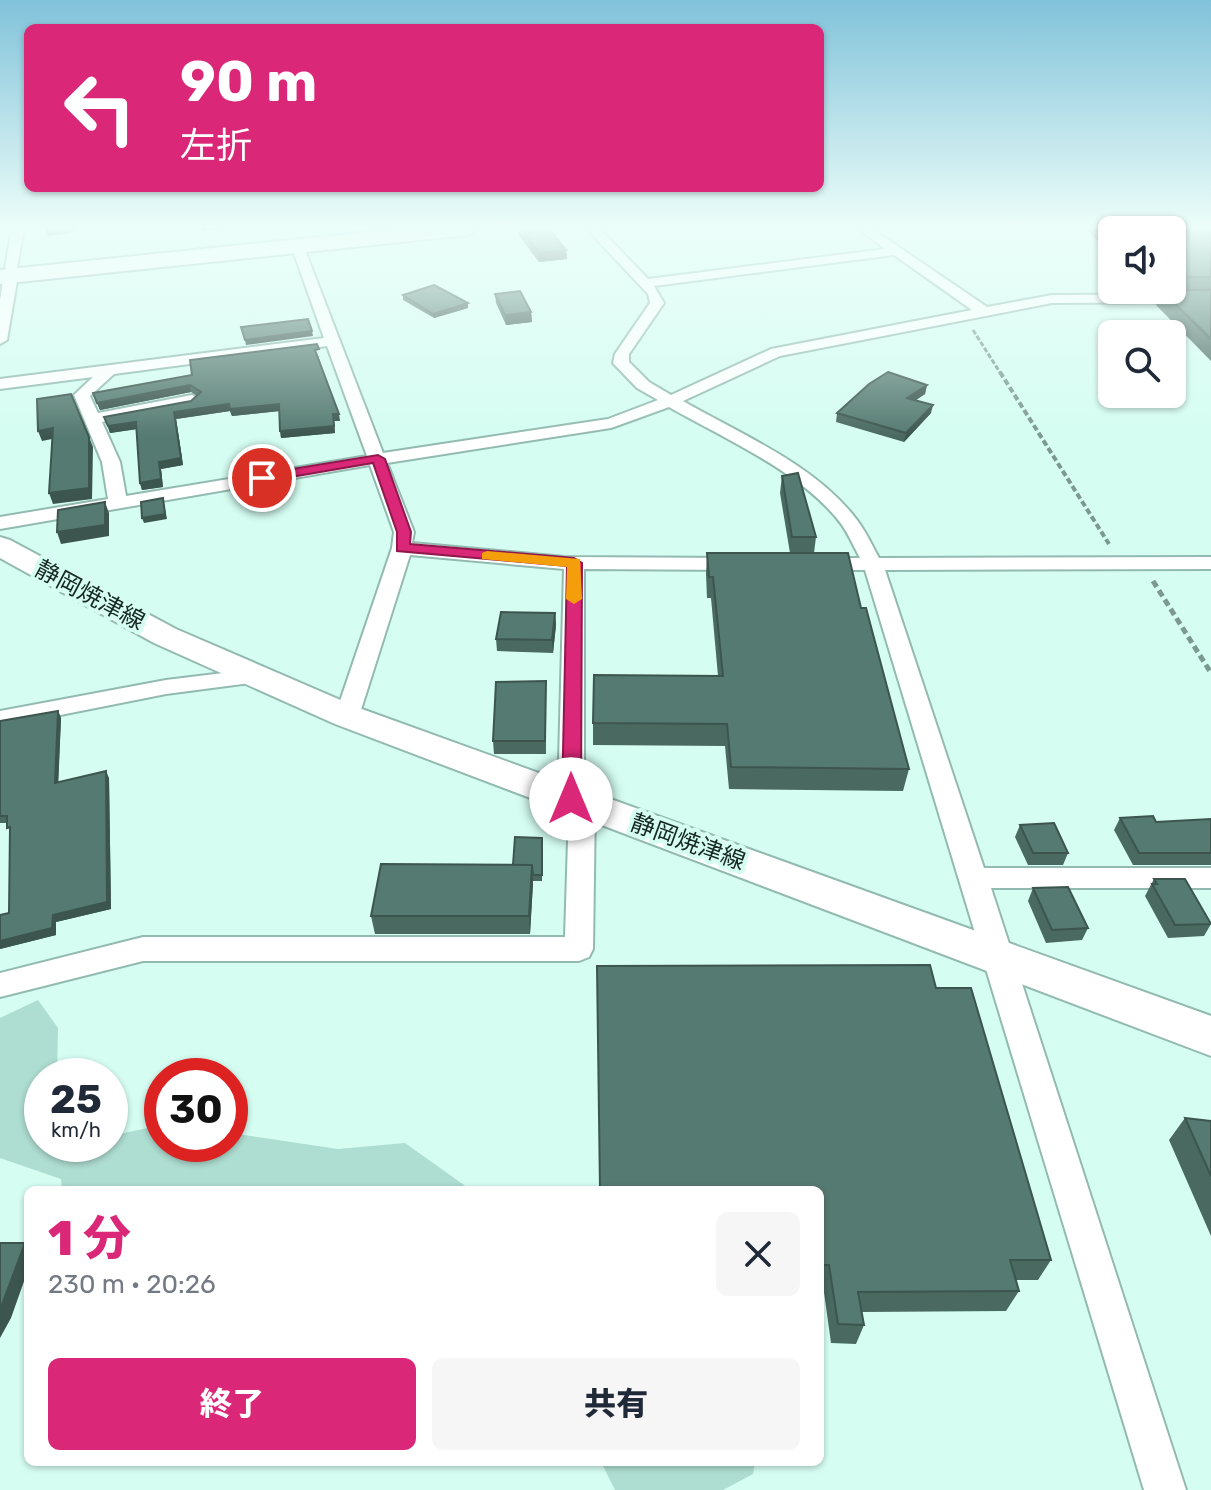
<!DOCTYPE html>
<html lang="ja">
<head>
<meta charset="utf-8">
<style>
	:root { --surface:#fff; --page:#f6f6f7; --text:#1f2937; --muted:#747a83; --accent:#db2777 }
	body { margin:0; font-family:Rubik,"Noto Sans JP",sans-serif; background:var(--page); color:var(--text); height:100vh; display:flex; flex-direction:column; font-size:30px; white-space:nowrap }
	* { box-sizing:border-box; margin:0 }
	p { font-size:26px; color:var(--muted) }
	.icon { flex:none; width:44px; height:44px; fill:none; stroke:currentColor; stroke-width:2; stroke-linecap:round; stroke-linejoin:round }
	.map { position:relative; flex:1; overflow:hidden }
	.drawer { position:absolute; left:24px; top:1186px; width:800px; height:280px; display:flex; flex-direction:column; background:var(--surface); border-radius:12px; box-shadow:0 2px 6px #0004 }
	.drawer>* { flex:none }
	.hud { position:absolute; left:24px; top:24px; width:800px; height:168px; border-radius:12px; box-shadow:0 2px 6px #0004; background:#db2777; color:#fff; overflow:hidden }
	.controls { position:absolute; left:1098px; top:216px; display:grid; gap:16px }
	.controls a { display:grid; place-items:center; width:88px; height:88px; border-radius:12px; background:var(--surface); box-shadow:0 2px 6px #0004; font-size:40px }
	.speed { position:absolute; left:24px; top:1058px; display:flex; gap:16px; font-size:40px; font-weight:700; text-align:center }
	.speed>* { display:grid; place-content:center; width:104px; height:104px; border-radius:50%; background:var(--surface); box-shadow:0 2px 6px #0004; line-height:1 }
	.speed small { font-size:20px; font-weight:400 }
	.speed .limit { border:12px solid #d22; background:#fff; color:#111 }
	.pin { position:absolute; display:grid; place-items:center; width:68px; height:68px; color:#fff; margin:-34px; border:4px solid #fff; border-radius:50%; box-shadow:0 2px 8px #0007 }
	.me { position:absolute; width:88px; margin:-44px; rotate:0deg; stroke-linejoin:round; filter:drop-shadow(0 0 6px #0008) }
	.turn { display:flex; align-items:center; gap:28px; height:168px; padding:0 24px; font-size:36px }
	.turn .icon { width:104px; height:104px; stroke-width:2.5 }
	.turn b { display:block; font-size:56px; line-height:68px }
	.round { display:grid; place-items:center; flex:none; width:84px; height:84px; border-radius:12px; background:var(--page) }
	.head { display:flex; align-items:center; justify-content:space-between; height:136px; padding:0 24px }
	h1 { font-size:48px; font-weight:800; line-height:60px; color:var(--accent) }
	.button { display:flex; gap:16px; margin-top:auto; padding:16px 24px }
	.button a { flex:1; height:92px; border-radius:12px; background:var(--accent); color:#fff; font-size:32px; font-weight:800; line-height:92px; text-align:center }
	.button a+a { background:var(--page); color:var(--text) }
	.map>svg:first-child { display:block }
</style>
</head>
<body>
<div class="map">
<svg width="1211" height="1490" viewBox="0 0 1211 1490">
	<rect width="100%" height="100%" fill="#d5fdf2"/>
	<path fill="#aeddd1" d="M 38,1000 L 58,1028 L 57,1076 L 42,1076 L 42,1144 L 56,1144 L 56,1147 L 110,1144 L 110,1136 L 162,1125 L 162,1144 L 230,1144 L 230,1133 L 338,1149 L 405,1143 L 471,1190 L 62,1190 L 61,1179 L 0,1158 L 0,1018 Z
		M 601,1462 L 755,1462 L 753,1474 L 723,1490 L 615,1490 Z"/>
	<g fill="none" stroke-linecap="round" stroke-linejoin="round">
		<g stroke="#93bab0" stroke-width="4">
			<path id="street" d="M 12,228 L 24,228 L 17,268 L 13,271 L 18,275 L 7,340 L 0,344 L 0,300 L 4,275 L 9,271 L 5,268 Z
				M 586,228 L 599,228 L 648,279 L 885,249 L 857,228 L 871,228 L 987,307 L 1052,295 L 1211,294 L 1211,302 L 1052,303 L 780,356 L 683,401 C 742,435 816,465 857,520 C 866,532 872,545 879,558 L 1211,557 L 1211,569 L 885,570 L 984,868 L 1211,868 L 1211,888 L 991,888 L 1186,1490 L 1144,1490 L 865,570 L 817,570 L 807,564 L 817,558 L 860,558 C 854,547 849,535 842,525 C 804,473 725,439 669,407 L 611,428 L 387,463 L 414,532 L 412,543 L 564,557 L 737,558 L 747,564 L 737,570 L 584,569 L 584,795 L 591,798 L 595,804 L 593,949 L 589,957 L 579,961 L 143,961 L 0,997 L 0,973 L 143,937 L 565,937 L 569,808 L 562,805 L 558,799 L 564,569 L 410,555 L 359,716 L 355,721 L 339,721 L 335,716 L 392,548 L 394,532 L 370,465 L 0,529 L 0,517 L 108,499 L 102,462 L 74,395 L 93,377 L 0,389 L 0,379 L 324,338 L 291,245 L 297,241 L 303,245 L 383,453 L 608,419 L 658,400 L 637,388 L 613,363 L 615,354 L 650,303 L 648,294 ZM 894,255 L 972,310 L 771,349 L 671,395 L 649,382 L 629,362 L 629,354 L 664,303 L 654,286 ZM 327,346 L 367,456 L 126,496 L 120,462 L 102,422 L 192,405 L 200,400 L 192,395 L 98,413 L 90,396 L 114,374 Z
				M 257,669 L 265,671 L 268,676 L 265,681 L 166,694 L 0,727 L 0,711 L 166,680 Z"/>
		</g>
		<g stroke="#93bab0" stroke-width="4">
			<path id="secondary" d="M 0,537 L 10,540 L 176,629 L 359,708 L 1211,1016 L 1211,1056 L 335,724 L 154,643 L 0,558 Z"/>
		</g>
		<g stroke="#93bab0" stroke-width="4">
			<path id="highway" d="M 405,228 L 479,228 L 468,235 L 0,284 L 0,270 Z"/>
		</g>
		<path stroke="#7c9991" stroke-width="3" stroke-dasharray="5 2" stroke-linecap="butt" d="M 973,330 L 1001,374"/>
		<path stroke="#7c9991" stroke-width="4" stroke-dasharray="6 3" stroke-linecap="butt" d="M 1000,372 L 1109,544"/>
		<path stroke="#7c9991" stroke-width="5" stroke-dasharray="7 4" stroke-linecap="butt" d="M 1153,581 L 1211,673"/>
		<use href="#street" fill="#fff" fill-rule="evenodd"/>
		<use href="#secondary" fill="#fff" fill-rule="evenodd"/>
		<use href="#highway" fill="#fff" fill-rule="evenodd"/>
	</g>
	<path fill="#496961" d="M 519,228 L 566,250 L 567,259 L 539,262 L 519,236 Z
		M 1085,228 L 1211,228 L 1211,361 L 1156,305 L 1161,292 L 1142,291 L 1141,290 L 1172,290 L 1172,230 L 1112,230 L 1112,256 Z
		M 495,294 L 531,312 L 532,322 L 506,325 L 496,303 Z
		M 403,295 L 468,303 L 468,308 L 434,318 L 403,300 Z
		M 318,356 L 340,421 L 334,421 L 335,433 L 281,438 L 279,411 L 232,416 L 230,411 L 176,419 L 183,465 L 161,469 L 163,487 L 142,490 L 140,483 L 136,429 L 110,433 L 104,417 L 191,401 L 197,396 L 191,392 L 100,410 L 93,393 L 192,375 L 190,360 L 321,356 Z
		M 927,385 L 925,394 L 915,400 L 931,413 L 904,442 L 836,422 L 837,413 Z
		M 782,476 L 816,537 L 814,553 L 861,608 L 909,769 L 903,791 L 729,789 L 725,746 L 593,745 L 593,723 L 718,676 L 711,598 L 707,598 L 706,574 L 707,553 L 790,553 L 780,493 Z
		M 555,613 L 556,625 L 553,653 L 497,651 L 496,639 Z
		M 546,681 L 546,754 L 494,754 L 493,741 Z
		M 58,711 L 61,718 L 58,782 L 109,778 L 111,909 L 56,922 L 56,935 L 0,949 L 0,915 L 9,913 L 10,833 L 7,823 L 0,823 L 0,721 Z
		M 1120,818 L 1156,822 L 1211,819 L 1211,865 L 1133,865 L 1114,830 Z
		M 1020,825 L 1068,853 L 1063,865 L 1028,865 L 1015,837 Z
		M 542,838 L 542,881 L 533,881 L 530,934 L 375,934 L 371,916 L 513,865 Z
		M 1154,879 L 1211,924 L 1204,936 L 1168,938 L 1145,896 Z
		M 1033,888 L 1088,928 L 1082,940 L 1046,943 L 1028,901 Z
		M 936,988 L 1051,1260 L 1038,1280 L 1015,1280 L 1019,1291 L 1006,1311 L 862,1312 L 864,1325 L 856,1344 L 831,1343 L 823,1285 L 820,1285 L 820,1190 Z
		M 1185,1118 L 1211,1121 L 1211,1236 L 1169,1140 Z"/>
	<path fill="#3c554f" d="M 45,228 L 73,228 L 73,233 L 48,236 Z
		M 202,228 L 233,228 L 203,231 Z
		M 566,250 L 567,259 L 539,262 L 539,253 Z
		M 468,303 L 468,308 L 434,318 L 433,314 Z
		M 531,312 L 532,322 L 506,325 L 505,315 Z
		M 312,331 L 313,336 L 246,345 L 245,340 Z
		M 190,385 L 191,392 L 100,410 L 97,403 Z
		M 927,385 L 925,394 L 906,407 L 907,398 Z
		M 229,404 L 279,404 L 280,411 L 232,416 L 230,411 L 176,419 L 183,465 L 161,469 L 163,487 L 142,490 L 140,483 L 159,462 L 174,412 Z
		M 933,405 L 931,413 L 904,442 L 906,433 Z
		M 333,414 L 339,414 L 340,421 L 334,421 L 335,433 L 281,438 L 280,431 Z
		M 136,422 L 138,429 L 110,433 L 108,426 Z
		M 53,428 L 57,438 L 42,441 L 38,431 Z
		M 89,437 L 93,447 L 92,499 L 53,504 L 49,493 Z
		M 163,498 L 167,519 L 144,523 L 142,518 Z
		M 105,502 L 109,513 L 109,536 L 61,544 L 57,532 Z
		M 555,613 L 556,625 L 553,653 L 552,640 Z
		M 58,711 L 61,718 L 58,790 L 55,783 Z
		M 106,771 L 109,778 L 111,909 L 56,922 L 56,935 L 0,949 L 0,954 L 0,941 L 53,915 Z
		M 532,865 L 533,884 L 530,934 L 529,916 Z
		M 25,1243 L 28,1247 L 28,1270 L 11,1318 L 0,1338 L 0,1310 Z"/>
	<path fill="#557a71" stroke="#3c554f" stroke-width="2" d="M 520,228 L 548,228 L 566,250 L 539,253 Z
		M 1103,228 L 1211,228 L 1211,277 L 1172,277 L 1172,230 L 1112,230 L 1112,237 Z
		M 434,285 L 468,303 L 433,314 L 403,295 Z
		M 1161,290 L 1211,290 L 1211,339 Z
		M 520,291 L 531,312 L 505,315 L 495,294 Z
		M 308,319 L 312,331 L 245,340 L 241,327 Z
		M 317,344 L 319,349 L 315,350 L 339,414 L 333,414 L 334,426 L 280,431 L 279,404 L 230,409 L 229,404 L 174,412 L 181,458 L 159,462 L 161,479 L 140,483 L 136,422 L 108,426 L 104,417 L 191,401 L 201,392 L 190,385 L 97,403 L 93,393 L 192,375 L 190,360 Z
		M 888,372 L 927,385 L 907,398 L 933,405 L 906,433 L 837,413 L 869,384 Z
		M 71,394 L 89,437 L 89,488 L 49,493 L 53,428 L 38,431 L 37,399 Z
		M 798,473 L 816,537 L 792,537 L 782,476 Z
		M 163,498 L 165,514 L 142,518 L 141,502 Z
		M 105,502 L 105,525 L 57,532 L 58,510 Z
		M 707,553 L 848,553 L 861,608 L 866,608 L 909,769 L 731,767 L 727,724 L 593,723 L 594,675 L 723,676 L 713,577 L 709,577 Z
		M 501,612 L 555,613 L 552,640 L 496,639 Z
		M 546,681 L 545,741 L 493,741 L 496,682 Z
		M 58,711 L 55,783 L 106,771 L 107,902 L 53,915 L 52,928 L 0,941 L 0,915 L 9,913 L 10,827 L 7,828 L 7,816 L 0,816 L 0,721 Z
		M 1153,816 L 1156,822 L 1211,819 L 1211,853 L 1139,853 L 1120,818 Z
		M 1054,823 L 1068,853 L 1033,853 L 1020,825 Z
		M 515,837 L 542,838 L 542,875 L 533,875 L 532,865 L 513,865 Z
		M 381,864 L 532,865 L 529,916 L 371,916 Z
		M 1154,879 L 1185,879 L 1211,924 L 1175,925 L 1152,884 L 1157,884 Z
		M 1068,887 L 1088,928 L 1052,930 L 1033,888 Z
		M 930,965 L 936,988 L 971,988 L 1051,1260 L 1010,1260 L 1019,1291 L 858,1292 L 864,1325 L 838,1324 L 829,1265 L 820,1265 L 820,1190 L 600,1190 L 597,966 Z
		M 1185,1118 L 1211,1121 L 1211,1176 Z
		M 0,1243 L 25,1243 L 0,1310 Z"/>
	<linearGradient id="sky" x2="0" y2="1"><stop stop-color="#81c2da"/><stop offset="0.52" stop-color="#ecfef9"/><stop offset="1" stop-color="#ecfef9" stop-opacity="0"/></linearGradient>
	<rect width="1211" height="437" fill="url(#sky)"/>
	<path fill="#db2777" stroke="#8e194d" stroke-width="2" d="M 378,455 L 385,459 L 411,532 L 410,544 L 574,558 L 582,563 L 581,799 L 578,804 L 571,806 L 562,799 L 567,566 L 397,551 L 397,532 L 373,463 L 262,482 L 255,478 L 262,474 Z"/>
	<path fill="#f59e0b" d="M 487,551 L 580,559 L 582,599 L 574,604 L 566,599 L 567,567 L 482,559 L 482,553 Z"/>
	<g text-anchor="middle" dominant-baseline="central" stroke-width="8" stroke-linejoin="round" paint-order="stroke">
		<g font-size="24" fill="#172723" stroke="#d5fdf2">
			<text transform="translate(90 595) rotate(28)">静岡焼津線</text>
			<text transform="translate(688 842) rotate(20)">静岡焼津線</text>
		</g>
	</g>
</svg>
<div class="controls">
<a><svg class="icon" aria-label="sound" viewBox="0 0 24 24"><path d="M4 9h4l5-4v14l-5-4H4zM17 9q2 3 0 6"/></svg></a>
<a><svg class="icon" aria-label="search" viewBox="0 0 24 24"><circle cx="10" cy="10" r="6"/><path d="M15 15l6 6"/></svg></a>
</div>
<div class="speed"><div>25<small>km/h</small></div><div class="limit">30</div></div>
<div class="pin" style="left:262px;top:478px;background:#d93025"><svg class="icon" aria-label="arrive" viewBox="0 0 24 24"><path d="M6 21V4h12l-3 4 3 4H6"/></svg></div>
<svg class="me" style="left:571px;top:799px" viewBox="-20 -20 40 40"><circle r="19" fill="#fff"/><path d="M0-13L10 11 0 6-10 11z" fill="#db2777"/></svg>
<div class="hud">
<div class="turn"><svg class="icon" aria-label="left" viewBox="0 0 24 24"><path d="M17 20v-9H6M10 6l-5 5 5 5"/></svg><div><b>90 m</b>左折</div></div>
</div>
<section class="drawer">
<div class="head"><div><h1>1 分</h1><p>230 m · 20:26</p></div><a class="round"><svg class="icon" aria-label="close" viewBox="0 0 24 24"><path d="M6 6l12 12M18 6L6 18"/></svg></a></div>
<div class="button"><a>終了</a><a>共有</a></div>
</section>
</div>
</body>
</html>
